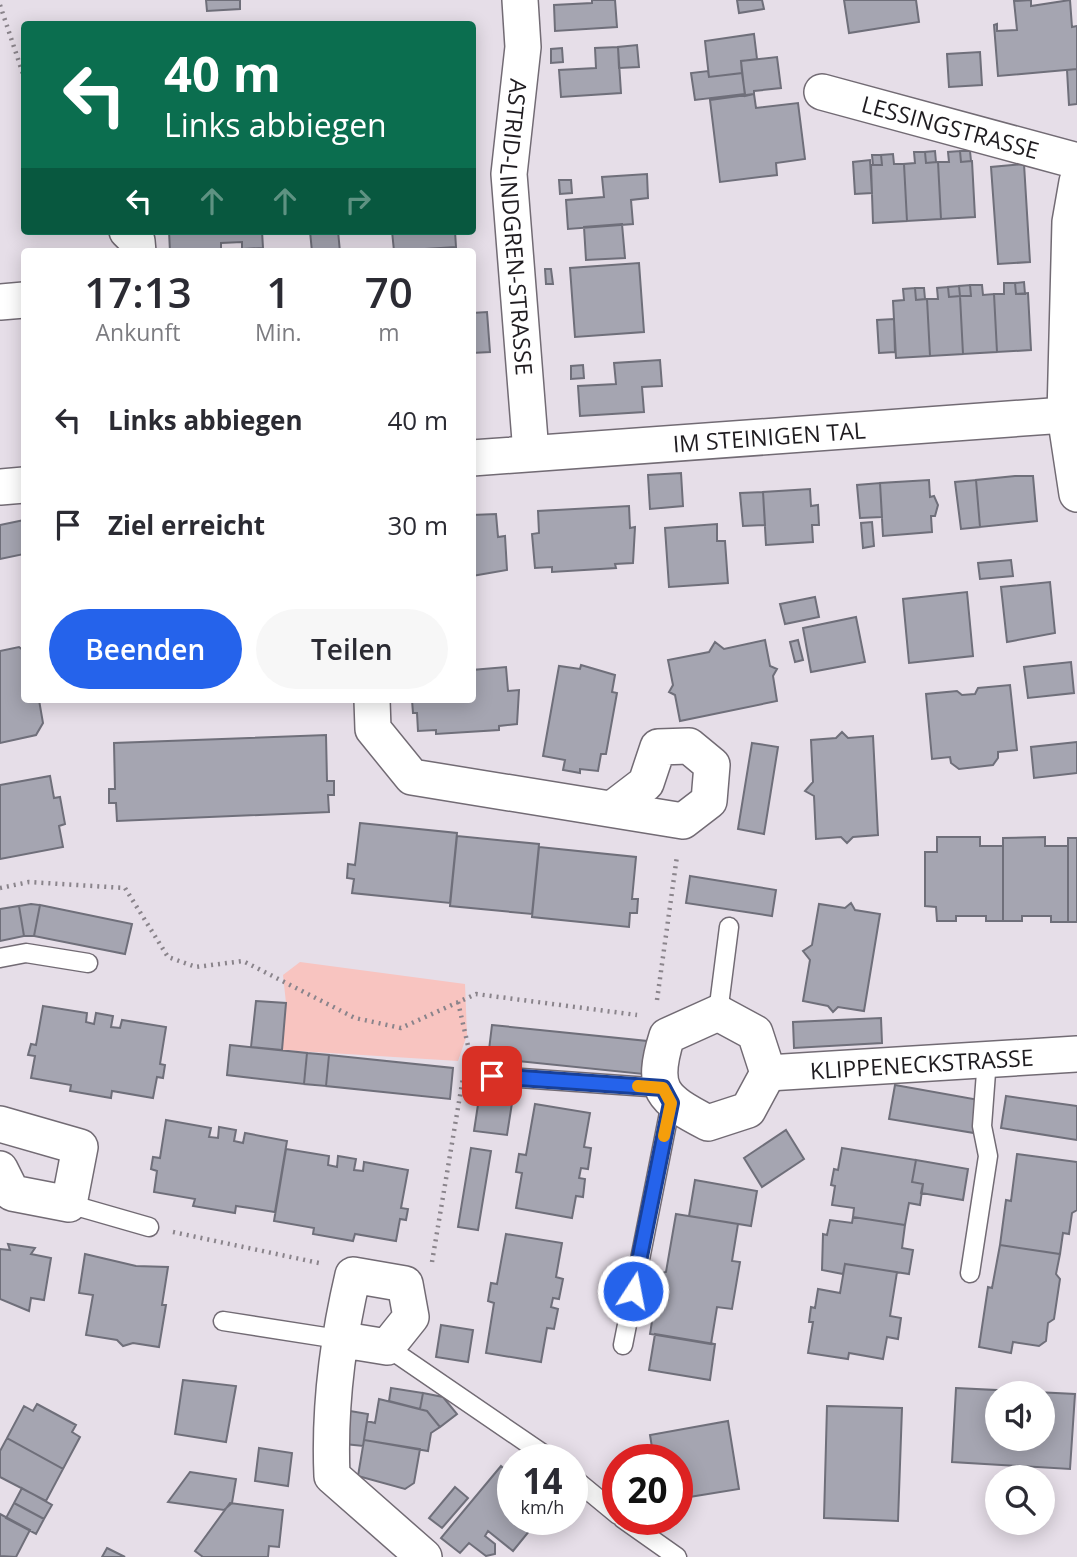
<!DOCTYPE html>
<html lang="de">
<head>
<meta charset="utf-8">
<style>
	:root { --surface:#fff; --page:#f7f7f7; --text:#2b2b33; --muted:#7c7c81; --accent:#2563eb }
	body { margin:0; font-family:"Open Sans",sans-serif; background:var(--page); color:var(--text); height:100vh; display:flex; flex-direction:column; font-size:26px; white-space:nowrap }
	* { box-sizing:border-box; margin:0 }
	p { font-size:23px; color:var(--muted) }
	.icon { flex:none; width:38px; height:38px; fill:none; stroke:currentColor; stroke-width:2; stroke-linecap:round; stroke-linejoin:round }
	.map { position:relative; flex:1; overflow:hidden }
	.sheet { position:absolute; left:21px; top:248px; width:455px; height:455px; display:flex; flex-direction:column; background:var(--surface); border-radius:7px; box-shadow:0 4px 18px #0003 }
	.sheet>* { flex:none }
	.banner { position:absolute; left:21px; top:21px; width:455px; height:214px; border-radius:7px; box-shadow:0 4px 18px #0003; background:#0b6e4f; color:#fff; overflow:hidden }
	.controls { position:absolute; left:985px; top:1381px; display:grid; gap:14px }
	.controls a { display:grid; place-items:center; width:70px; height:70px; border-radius:50%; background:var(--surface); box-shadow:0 4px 18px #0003; font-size:35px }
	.speed { position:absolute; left:497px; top:1444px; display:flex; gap:14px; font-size:35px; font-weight:700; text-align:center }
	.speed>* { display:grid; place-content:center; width:91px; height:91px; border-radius:50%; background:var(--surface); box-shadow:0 4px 18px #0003; line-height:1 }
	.speed small { font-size:18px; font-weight:400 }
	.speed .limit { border:10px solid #d22; background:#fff; color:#111 }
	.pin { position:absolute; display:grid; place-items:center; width:60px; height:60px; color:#fff; margin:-30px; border-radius:14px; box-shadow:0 4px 10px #0006 }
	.me { position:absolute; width:77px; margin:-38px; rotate:11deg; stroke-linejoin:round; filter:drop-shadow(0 0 5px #0008) }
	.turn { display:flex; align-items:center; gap:24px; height:147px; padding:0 28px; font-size:32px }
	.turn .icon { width:91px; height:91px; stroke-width:2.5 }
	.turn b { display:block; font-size:49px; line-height:60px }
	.lanes { display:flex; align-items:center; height:66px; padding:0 28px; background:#0003; justify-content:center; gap:35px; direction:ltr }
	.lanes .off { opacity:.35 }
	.eta { display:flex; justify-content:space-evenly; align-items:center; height:119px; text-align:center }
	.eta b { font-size:42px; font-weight:600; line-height:49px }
	.primary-button { display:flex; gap:14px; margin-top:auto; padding:14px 28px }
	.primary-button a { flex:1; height:80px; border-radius:42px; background:var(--accent); color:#fff; font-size:28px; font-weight:600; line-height:80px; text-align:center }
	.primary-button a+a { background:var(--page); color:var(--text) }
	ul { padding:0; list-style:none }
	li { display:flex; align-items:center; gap:21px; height:105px; padding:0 28px }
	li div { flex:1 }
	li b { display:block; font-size:26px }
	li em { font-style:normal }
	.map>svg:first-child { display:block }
</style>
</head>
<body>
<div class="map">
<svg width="1077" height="1557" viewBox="0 0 1077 1557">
	<rect width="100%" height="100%" fill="#e6dee8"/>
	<path fill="#f8c4c0" d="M 300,962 L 465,984 L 467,1035 L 458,1061 L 282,1050 L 286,1003 L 283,975 Z"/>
	<path fill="#a5a5b1" stroke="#6f6f7a" stroke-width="2" fill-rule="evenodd" d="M 206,0 L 240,0 L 240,9 L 207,11 Z
		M 592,0 L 615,0 L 617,27 L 555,31 L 554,5 L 592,3 Z
		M 737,0 L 762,0 L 764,9 L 739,13 Z
		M 844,0 L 916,0 L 919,22 L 849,33 Z
		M 1031,0 L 1031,6 L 1070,0 L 1072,27 L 1077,26 L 1077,69 L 998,76 L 994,25 L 997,24 L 997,31 L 1017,30 L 1014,1 Z
		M 754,34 L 757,59 L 741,61 L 742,73 L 709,77 L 705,41 Z
		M 637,45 L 639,67 L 619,68 L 618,47 Z
		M 618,47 L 621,93 L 561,97 L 559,70 L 596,68 L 595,48 Z
		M 562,48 L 563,62 L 551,63 L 551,49 Z
		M 980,52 L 982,85 L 949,87 L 947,54 Z
		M 777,57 L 781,88 L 754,91 L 754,94 L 745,96 L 741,61 Z
		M 1077,69 L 1077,104 L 1069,105 L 1067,70 Z
		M 708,71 L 709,77 L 742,73 L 745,94 L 695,100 L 691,73 Z
		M 754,94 L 756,108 L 798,103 L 805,159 L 776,163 L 777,175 L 720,182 L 710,100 Z
		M 935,151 L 936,162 L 926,163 L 925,152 Z
		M 960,151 L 961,162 L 972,161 L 975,217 L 941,219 L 938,162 L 949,162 L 948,152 Z
		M 960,151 L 970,151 L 971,161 L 961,162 Z
		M 914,152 L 925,152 L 926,163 L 938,162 L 941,219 L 907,221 L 904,164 L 915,163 Z
		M 893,154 L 894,164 L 904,164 L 907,221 L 873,223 L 871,165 L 882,165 L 881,155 Z
		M 872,155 L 881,155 L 882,165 L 873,165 Z
		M 870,160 L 872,193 L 855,194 L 853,162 Z
		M 1024,164 L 1030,262 L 998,264 L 991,167 Z
		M 647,174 L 648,198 L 631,200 L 633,224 L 568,229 L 566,200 L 604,197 L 602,177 Z
		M 559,180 L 571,180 L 572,193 L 560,194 Z
		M 622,224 L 625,258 L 586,260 L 584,227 Z
		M 169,231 L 262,231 L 263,248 L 242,249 L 242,242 L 221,243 L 221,251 L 170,252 Z
		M 310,231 L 338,231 L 340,252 L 312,252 Z
		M 392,231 L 455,231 L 456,247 L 394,251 Z
		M 639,263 L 644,332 L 575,337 L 570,268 Z
		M 545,269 L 551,269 L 553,284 L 546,284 Z
		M 1024,282 L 1025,294 L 1016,294 L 1015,283 Z
		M 1004,283 L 1015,283 L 1016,294 L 1028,293 L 1031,350 L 997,352 L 994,294 L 1004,294 Z
		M 970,285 L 982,285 L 983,295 L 994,294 L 997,352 L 963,354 L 960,296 L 971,296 Z
		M 970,285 L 971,296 L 960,296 L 959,286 Z
		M 959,286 L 960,296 L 949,297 L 948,287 Z
		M 948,287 L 949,297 L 960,296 L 963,354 L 930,356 L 927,299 L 938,299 L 937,288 Z
		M 915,288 L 916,300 L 927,299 L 930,356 L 896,358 L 893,301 L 904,300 L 903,289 Z
		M 915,288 L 924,288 L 925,299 L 916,300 Z
		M 487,312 L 490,352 L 472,353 L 472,313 Z
		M 894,319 L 895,352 L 879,353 L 877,320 Z
		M 660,360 L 662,386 L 642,387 L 644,412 L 580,416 L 578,386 L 616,384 L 614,363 Z
		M 583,365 L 584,378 L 571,379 L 571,366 Z
		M 681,473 L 683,506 L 650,509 L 648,475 Z
		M 1015,476 L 1033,476 L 1037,521 L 980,527 L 976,480 Z
		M 929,480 L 930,497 L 934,496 L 938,505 L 935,516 L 931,516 L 932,532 L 883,536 L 880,483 Z
		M 976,480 L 980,527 L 961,529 L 955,482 Z
		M 880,483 L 882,517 L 860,518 L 857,485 Z
		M 810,489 L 811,506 L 818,505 L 819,525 L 812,525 L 813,542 L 766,545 L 763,492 Z
		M 763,492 L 765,525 L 743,526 L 740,493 Z
		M 629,506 L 630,528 L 635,527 L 633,563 L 615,564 L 616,568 L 552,572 L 552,567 L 535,568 L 532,534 L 539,533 L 538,511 Z
		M 496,514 L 498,537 L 505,536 L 507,570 L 472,576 L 472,515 Z
		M 24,520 L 24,554 L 0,559 L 0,525 Z
		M 872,522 L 874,546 L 863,548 L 861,523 Z
		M 717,524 L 717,541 L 725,541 L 728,583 L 669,587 L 665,528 Z
		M 1011,560 L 1013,576 L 980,579 L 978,563 Z
		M 1050,582 L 1055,633 L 1007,642 L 1001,587 Z
		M 967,592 L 973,656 L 909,663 L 903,599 Z
		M 815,597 L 819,617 L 785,624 L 780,604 Z
		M 856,617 L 865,662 L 811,672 L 803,628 Z
		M 765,640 L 770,666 L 777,669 L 773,676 L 777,701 L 680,721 L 675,695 L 669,692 L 673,685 L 668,660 L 709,652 L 715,642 L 724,649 Z
		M 798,640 L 803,660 L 795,662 L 790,642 Z
		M 19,647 L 24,651 L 24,700 L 39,700 L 43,723 L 36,735 L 0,743 L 0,651 Z
		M 1071,662 L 1074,693 L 1028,698 L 1024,667 Z
		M 581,665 L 615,675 L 612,692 L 617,693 L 606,754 L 601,754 L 598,771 L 580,769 L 580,773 L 563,770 L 565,760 L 543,756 L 559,666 L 580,669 Z
		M 506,667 L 508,691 L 519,690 L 517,724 L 499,726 L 499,730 L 436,734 L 436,730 L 418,731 L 417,713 L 413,713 L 412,700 L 472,700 L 472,670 Z
		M 1010,685 L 1017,750 L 998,752 L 998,758 L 993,765 L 959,769 L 951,763 L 950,757 L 932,759 L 926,694 L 957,691 L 962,695 L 975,694 L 978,688 Z
		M 842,732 L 848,738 L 873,736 L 878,835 L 853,837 L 847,843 L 841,837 L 816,839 L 814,796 L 805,791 L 813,782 L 811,740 L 836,738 Z
		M 326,735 L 327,781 L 334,781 L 334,795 L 328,795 L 329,812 L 117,821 L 116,803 L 109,803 L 109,789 L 115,789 L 114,743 Z
		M 1077,742 L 1077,773 L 1034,778 L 1031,747 Z
		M 752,743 L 778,747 L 764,834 L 738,829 Z
		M 50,776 L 54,798 L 60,797 L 65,824 L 59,826 L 63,847 L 0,859 L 0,785 Z
		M 360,823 L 457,833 L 450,903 L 352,893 L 354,879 L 347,878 L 348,864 L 355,865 Z
		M 457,836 L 539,844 L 532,914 L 450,906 Z
		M 937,837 L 980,837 L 980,846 L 1003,846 L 1003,921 L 986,921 L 986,916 L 956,916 L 956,921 L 937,921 L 936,907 L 925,906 L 925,852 L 937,852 Z
		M 1045,837 L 1045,846 L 1068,846 L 1068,922 L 1051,922 L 1051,916 L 1022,916 L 1022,921 L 1003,921 L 1003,838 Z
		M 1068,838 L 1077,838 L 1077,922 L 1068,922 Z
		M 539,847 L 636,857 L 632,899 L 638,899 L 637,913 L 630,913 L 629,927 L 532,917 Z
		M 690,876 L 776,890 L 772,916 L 686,903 Z
		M 851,903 L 855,910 L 880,914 L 864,1011 L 838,1007 L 833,1012 L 828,1006 L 803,1001 L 810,960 L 803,951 L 812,945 L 819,904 L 845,908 Z
		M 31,904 L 40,905 L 34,936 L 24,936 L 19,906 Z
		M 40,905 L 132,924 L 125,954 L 34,936 Z
		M 19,906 L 24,936 L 0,941 L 0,909 Z
		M 256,1001 L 286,1003 L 282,1050 L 251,1047 Z
		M 43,1006 L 87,1013 L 86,1022 L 94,1024 L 96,1013 L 113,1016 L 111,1027 L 120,1028 L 122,1020 L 166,1027 L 160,1064 L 165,1065 L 163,1078 L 157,1077 L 153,1098 L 112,1091 L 111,1098 L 70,1091 L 71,1085 L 31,1078 L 35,1056 L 28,1055 L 31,1044 L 36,1045 Z
		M 881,1018 L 882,1043 L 794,1048 L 793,1022 Z
		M 492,1025 L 657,1042 L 653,1075 L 488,1058 Z
		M 230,1045 L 307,1053 L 304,1084 L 227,1075 Z
		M 307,1053 L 329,1055 L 326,1086 L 304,1084 Z
		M 329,1055 L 453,1068 L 450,1099 L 326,1086 Z
		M 895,1085 L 979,1100 L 974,1133 L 889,1119 Z
		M 1006,1096 L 1077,1106 L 1077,1140 L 1001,1128 Z
		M 479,1098 L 512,1103 L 507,1135 L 474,1131 Z
		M 535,1104 L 590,1113 L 584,1147 L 591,1148 L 588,1169 L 581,1168 L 579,1178 L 585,1179 L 583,1197 L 576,1196 L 572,1218 L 516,1208 L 522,1173 L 516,1172 L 519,1154 L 526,1155 Z
		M 166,1120 L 211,1128 L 209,1137 L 218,1138 L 219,1127 L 236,1130 L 234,1141 L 243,1143 L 245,1133 L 287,1141 L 275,1212 L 236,1206 L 235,1213 L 193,1206 L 195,1199 L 154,1192 L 157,1171 L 151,1169 L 153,1157 L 160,1158 Z
		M 786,1130 L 804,1159 L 762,1187 L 744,1158 Z
		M 471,1148 L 491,1151 L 478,1230 L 458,1227 Z
		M 842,1148 L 916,1160 L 912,1182 L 923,1184 L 920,1205 L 909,1203 L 905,1225 L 853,1217 L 854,1208 L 832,1205 L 835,1186 L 831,1185 L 834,1169 L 838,1170 Z
		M 286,1149 L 329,1156 L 328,1165 L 337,1167 L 338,1156 L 356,1159 L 354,1170 L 363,1171 L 364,1162 L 408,1170 L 401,1208 L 408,1209 L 406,1220 L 400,1219 L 396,1241 L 355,1234 L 353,1241 L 313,1234 L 314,1228 L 274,1221 Z
		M 1017,1154 L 1077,1162 L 1077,1210 L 1072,1213 L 1069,1234 L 1063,1233 L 1060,1254 L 1000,1245 L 1006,1200 L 1011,1201 Z
		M 916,1160 L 968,1169 L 963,1200 L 921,1193 L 923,1184 L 912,1182 Z
		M 695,1180 L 757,1191 L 751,1226 L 689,1216 Z
		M 676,1214 L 738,1224 L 732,1261 L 740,1262 L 732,1309 L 717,1307 L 711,1344 L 650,1334 L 658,1283 L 656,1274 L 666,1272 Z
		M 853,1217 L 905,1225 L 902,1248 L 913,1250 L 909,1274 L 845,1264 L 843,1274 L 822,1270 L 823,1234 L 827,1235 L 830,1220 L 852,1223 Z
		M 506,1234 L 562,1243 L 556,1277 L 563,1279 L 559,1299 L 553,1298 L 551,1307 L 558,1309 L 554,1329 L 547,1328 L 541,1362 L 486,1353 L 494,1303 L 488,1301 L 491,1283 L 497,1284 Z
		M 8,1244 L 35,1248 L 31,1254 L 51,1258 L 44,1300 L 31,1298 L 29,1311 L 0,1299 L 0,1249 L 10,1250 Z
		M 1000,1245 L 1060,1254 L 1056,1274 L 1060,1279 L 1054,1319 L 1048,1323 L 1046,1341 L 1039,1346 L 1013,1342 L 1011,1353 L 979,1347 L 988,1287 L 992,1288 Z
		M 85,1254 L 136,1266 L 168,1267 L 162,1305 L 166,1305 L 159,1347 L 133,1343 L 123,1346 L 117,1340 L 86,1335 L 93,1295 L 79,1293 Z
		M 845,1264 L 897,1272 L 890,1316 L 901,1318 L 898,1339 L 887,1337 L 883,1359 L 849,1353 L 848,1359 L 808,1353 L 813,1322 L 809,1322 L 811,1307 L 815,1308 L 818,1289 L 840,1293 Z
		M 441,1325 L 473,1330 L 468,1362 L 436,1357 Z
		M 655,1334 L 715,1344 L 710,1380 L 649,1370 Z
		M 183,1380 L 236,1386 L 226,1442 L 175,1434 Z
		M 391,1388 L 423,1393 L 420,1409 L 389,1401 Z
		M 956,1388 L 1075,1394 L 1070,1469 L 952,1462 ZM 998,1393 L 1043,1393 L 1043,1438 L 998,1438 Z
		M 423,1393 L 443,1397 L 457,1414 L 440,1427 L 427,1411 L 420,1409 Z
		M 379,1399 L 427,1411 L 440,1427 L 431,1433 L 428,1451 L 364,1440 L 367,1421 L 375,1423 Z
		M 37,1404 L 76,1425 L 72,1432 L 80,1437 L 63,1469 L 7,1438 L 24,1406 L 33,1411 Z
		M 827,1406 L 902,1408 L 898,1521 L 824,1518 Z
		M 350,1411 L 368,1414 L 363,1446 L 345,1444 Z
		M 728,1421 L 739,1489 L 677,1499 L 677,1460 L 654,1460 L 650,1435 Z
		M 7,1438 L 63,1469 L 46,1501 L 0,1477 L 0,1451 Z
		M 364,1440 L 420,1449 L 414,1483 L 405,1489 L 358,1476 Z
		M 259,1448 L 292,1453 L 288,1486 L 255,1481 Z
		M 501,1466 L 513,1476 L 513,1519 L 539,1519 L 513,1551 L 488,1531 L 485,1536 L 495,1544 L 495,1554 L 486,1556 L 469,1543 L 460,1553 L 441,1538 Z
		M 190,1472 L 236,1479 L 232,1503 L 224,1510 L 168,1502 Z
		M 455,1487 L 468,1498 L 442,1528 L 429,1518 Z
		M 22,1488 L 52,1505 L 44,1519 L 14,1503 Z
		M 14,1503 L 44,1519 L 36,1534 L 6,1518 Z
		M 230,1503 L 283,1510 L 279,1547 L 269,1546 L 268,1557 L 203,1557 L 195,1551 Z
		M 0,1514 L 30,1530 L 16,1557 L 0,1556 Z
		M 107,1548 L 125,1557 L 102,1557 Z"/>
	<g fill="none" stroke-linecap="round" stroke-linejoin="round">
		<g stroke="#726b74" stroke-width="21">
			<path id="service" d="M 0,958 L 26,953 L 88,963
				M 718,1013 L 729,927
				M 492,1076 L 663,1088
				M 69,1204 L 149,1227
				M 970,1273 L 988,1156 L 982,1126 L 987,1059
				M 223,1321 L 338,1339
				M 623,1345 L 671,1103
				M 387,1347 L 552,1460
				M 572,1477 L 618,1515
				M 623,1519 L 677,1557"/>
		</g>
		<g stroke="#726b74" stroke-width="38">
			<g id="minor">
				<path id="s1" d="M 520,0 L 523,47 L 509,174 L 531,453"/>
				<path id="s2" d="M 822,92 L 1077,161"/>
				<path d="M 1077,182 L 1070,222 L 1065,415 L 1077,494"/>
				<path d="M 127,231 L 137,241 L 138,252"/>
				<path d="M 0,302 L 24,300"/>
				<path id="s3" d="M 472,458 L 1065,415"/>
				<path d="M 0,487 L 24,485"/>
				<path d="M 372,700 L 373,729 L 412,777 L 683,821 L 709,801 L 712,765 L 689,746 L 658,747 L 646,783 L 612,809"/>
				<path d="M 718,1013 L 755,1033 L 768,1073 L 748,1110 L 708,1123 C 662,1099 650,1090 667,1036 Z"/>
				<path id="s4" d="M 768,1073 L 1077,1054"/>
				<path d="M 0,1124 L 80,1147 L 69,1204 L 12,1193 L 0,1169"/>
				<path d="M 338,1339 L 387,1347 L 411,1317 L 405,1284 L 353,1275 C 337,1343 329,1407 332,1476 L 424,1557"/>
			</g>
		</g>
		<path stroke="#8a848b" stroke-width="4.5" stroke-dasharray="2 5" stroke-linecap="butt" d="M 0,5 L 24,77
			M 0,888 L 29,882 L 125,888 L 168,957 L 196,967 L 243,961 L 355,1018 L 401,1028 L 476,994 L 637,1015
			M 657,1000 L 677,856
			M 458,1002 L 469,1050 L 466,1062
			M 173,1232 L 319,1263
			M 432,1262 L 463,1078"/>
		<use href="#service" stroke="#fff" stroke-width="18"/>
		<use href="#minor" stroke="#fff" stroke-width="35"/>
	</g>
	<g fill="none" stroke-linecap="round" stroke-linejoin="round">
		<g stroke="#184099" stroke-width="18">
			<path id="route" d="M 492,1076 L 663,1088 L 671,1103 L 633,1291"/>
		</g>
		<use href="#route" stroke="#2563eb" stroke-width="12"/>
		<path stroke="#f59e0b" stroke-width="12" d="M 638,1086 L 663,1088 L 671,1103 L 664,1136"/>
	</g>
	<g text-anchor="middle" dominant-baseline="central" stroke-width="6" stroke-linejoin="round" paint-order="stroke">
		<g font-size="23" fill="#1f1c20" stroke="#e6dee8">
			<text stroke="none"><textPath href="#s2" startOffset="133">LESSINGSTRASSE</textPath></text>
			<text stroke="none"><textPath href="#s1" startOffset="228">ASTRID-LINDGREN-STRASSE</textPath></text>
			<text stroke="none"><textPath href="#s3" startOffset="298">IM STEINIGEN TAL</textPath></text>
			<text stroke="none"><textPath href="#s4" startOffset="154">KLIPPENECKSTRASSE</textPath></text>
		</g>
	</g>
</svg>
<div class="controls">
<a><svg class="icon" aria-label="sound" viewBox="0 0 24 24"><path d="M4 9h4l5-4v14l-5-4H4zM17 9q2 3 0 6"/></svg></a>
<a><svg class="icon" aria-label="search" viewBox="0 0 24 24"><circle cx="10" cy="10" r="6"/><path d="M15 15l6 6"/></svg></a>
</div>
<div class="speed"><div>14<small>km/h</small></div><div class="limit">20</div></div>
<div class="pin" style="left:492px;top:1076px;background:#d93025"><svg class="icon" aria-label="arrive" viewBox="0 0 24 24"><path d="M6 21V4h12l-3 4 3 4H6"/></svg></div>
<svg class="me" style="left:633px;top:1291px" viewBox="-20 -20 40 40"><circle r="17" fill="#2563eb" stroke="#fff" stroke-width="3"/><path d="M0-11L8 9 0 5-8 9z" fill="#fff"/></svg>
<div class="banner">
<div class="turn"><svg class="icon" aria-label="left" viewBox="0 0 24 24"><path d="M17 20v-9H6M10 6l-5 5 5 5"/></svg><div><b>40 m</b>Links abbiegen</div></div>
<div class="lanes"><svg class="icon" aria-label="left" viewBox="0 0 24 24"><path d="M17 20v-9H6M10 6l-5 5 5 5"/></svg><svg class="icon off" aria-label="ahead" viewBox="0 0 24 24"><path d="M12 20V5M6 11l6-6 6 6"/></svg><svg class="icon off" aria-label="ahead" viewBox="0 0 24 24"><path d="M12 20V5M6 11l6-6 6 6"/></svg><svg class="icon off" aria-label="right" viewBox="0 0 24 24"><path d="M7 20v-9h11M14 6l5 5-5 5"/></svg></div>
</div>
<section class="sheet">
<div class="eta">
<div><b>17:13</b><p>Ankunft</p></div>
<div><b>1</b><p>Min.</p></div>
<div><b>70</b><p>m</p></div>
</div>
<ul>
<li><svg class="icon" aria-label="left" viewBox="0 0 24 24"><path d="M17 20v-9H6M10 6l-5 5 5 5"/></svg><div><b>Links abbiegen</b></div><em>40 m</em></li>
<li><svg class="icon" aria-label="arrive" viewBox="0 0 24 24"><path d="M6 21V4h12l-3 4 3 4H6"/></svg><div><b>Ziel erreicht</b></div><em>30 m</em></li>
</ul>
<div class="primary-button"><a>Beenden</a><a>Teilen</a></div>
</section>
</div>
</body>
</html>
